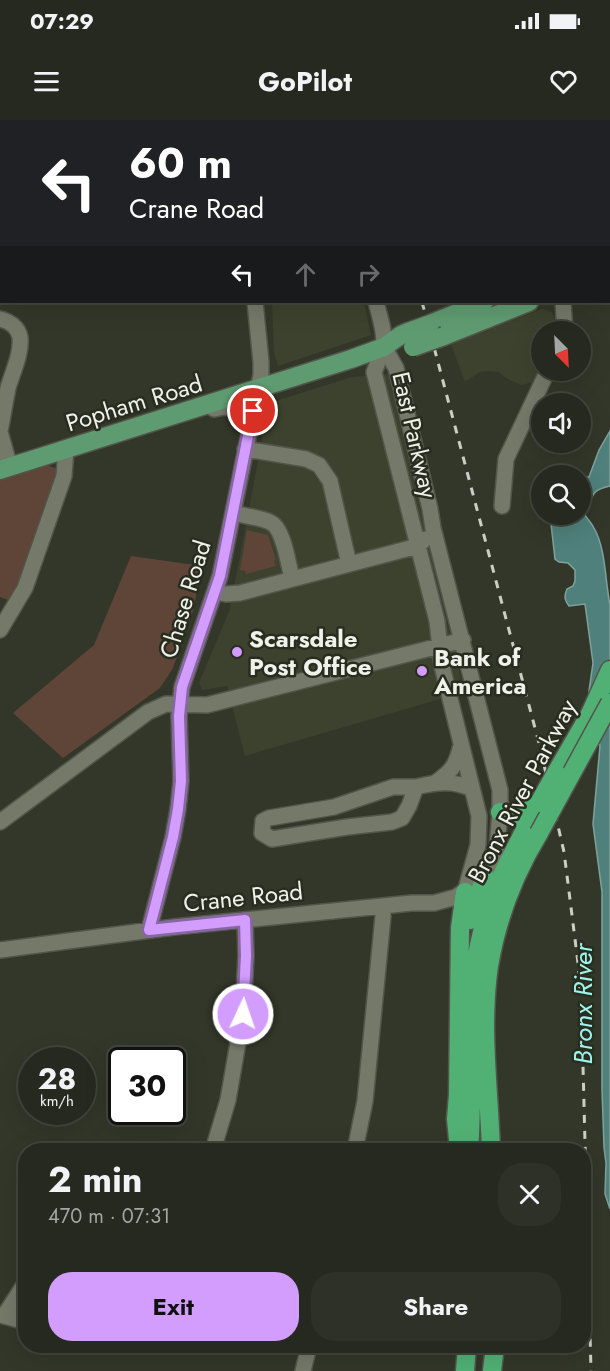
<!DOCTYPE html>
<html lang="en">
<head>
<meta charset="utf-8">
<style>
	:root { --surface:#26291f; --page:#2e3128; --text:#f1f3f6; --muted:#a4a6a4; --line:#42453d; --accent:#d29dfd }
	body { margin:0; font-family:Jost,sans-serif; background:var(--page); color:var(--text); height:100vh; display:flex; flex-direction:column; font-size:22px; white-space:nowrap }
	* { box-sizing:border-box; margin:0 }
	p { font-size:20px; color:var(--muted) }
	.icon { flex:none; width:33px; height:33px; fill:none; stroke:currentColor; stroke-width:2; stroke-linecap:round; stroke-linejoin:round }
	.map { position:relative; flex:1; overflow:hidden }
	.side { position:absolute; left:18px; top:1023px; width:573px; height:210px; display:flex; flex-direction:column; background:var(--surface); border-radius:24px; box-shadow:0 6px 24px #0002,0 0 0 2px var(--line) }
	.side>* { flex:none }
	.banner { position:absolute; left:0px; top:0px; width:610px; height:183px; box-shadow:0 6px 24px #0002,0 0 0 2px var(--line); background:#202124; color:#fff; overflow:hidden }
	.needle { width:39px; rotate:156deg }
	.buttons { position:absolute; left:531px; top:201px; display:grid; gap:12px }
	.buttons a { display:grid; place-items:center; width:60px; height:60px; border-radius:50%; background:var(--surface); box-shadow:0 6px 24px #0002,0 0 0 2px var(--line); font-size:30px }
	.speed { position:absolute; left:18px; top:927px; display:flex; gap:12px; font-size:30px; font-weight:700; text-align:center }
	.speed>* { display:grid; place-content:center; width:78px; height:78px; border-radius:50%; background:var(--surface); box-shadow:0 6px 24px #0002,0 0 0 2px var(--line); line-height:1 }
	.speed small { font-size:15px; font-weight:400 }
	.speed .limit { border:3px solid #111; border-radius:9px; background:#fff; color:#111 }
	.pin { position:absolute; display:grid; place-items:center; width:51px; height:51px; color:#fff; margin:-26px; border:3px solid #fff; border-radius:50%; box-shadow:0 2px 6px #0007 }
	.me { position:absolute; width:66px; margin:-33px; rotate:3deg; stroke-linejoin:round; filter:drop-shadow(0 0 4px #0008) }
	.turn { display:flex; align-items:center; gap:21px; height:126px; padding:0 30px; font-size:27px }
	.turn .icon { width:78px; height:78px; stroke-width:2.5 }
	.turn b { display:block; font-size:42px; line-height:51px }
	.lanes { display:flex; align-items:center; height:57px; padding:0 30px; background:#0003; justify-content:center; gap:30px; direction:ltr }
	.lanes .off { opacity:.35 }
	.round { display:grid; place-items:center; flex:none; width:63px; height:63px; border-radius:24px; background:var(--page) }
	.overview { display:flex; align-items:center; justify-content:space-between; height:102px; padding:0 30px }
	h1 { font-size:36px; font-weight:700; line-height:45px }
	.action { display:flex; gap:12px; margin-top:auto; padding:12px 30px }
	.action a { flex:1; height:69px; border-radius:24px; background:var(--accent); color:#111; font-size:24px; font-weight:700; line-height:69px; text-align:center }
	.action a+a { background:var(--page); color:var(--text) }
	.status { display:flex; justify-content:space-between; align-items:center; height:42px; padding:0 30px; background:var(--surface); direction:ltr }
	.status svg { height:16px; fill:currentColor }
	header { display:flex; justify-content:space-between; align-items:center; height:78px; padding:0 30px; background:var(--surface); font-size:27px; font-weight:700 }
	.map>svg:first-child { display:block }
</style>
</head>
<body>
<div class="status"><b>07:29</b><svg viewBox="0 0 49 12"><path d="M0 12V9h3v3zM5 12V6h3v6zM10 12V3h3v9zM15 12V0h3v12zM26 1h20v11H26zM47 4h2v5h-2z"/></svg></div>
<header><svg class="icon" aria-label="menu" viewBox="0 0 24 24"><path d="M4 6h16M4 12h16M4 18h16"/></svg>GoPilot<svg class="icon" aria-label="heart" viewBox="0 0 24 24"><path d="M12 20l-8-8c-3-5 5-10 8-4 3-6 11-1 8 4z"/></svg></header>
<div class="map">
<svg width="610" height="1251" viewBox="0 0 610 1251">
	<rect width="100%" height="100%" fill="#333729"/>
	<path fill="#3d422e" d="M 272,182 L 364,182 L 371,215 L 278,246 L 274,233 Z
		M 542,189 L 552,192 L 559,211 L 542,212 L 541,246 L 533,262 L 521,265 L 506,258 L 499,252 L 490,251 L 480,252 L 465,262 L 451,224 Z
		M 388,254 L 464,572 L 245,636 L 227,566 L 202,570 L 199,563 L 230,489 L 269,283 L 352,257 Z"/>
	<path fill="#5f4537" d="M 47,345 L 57,349 L 45,393 L 11,481 L 0,477 L 0,360 Z
		M 247,410 L 268,415 L 276,440 L 274,441 L 276,446 L 246,454 L 245,451 L 240,450 Z
		M 131,436 L 202,446 L 193,491 L 173,548 L 160,568 L 63,638 L 13,593 L 94,525 Z"/>
	<path fill="#4f807b" stroke="#7fa29c" stroke-width="1.5" d="M 610,311 L 610,366 C 587,371 595,378 584,393 C 586,398 591,402 594,408 C 606,429 605,461 610,485 L 610,1089 L 605,1074 L 606,1043 L 604,1027 L 602,970 L 602,772 L 593,704 L 600,626 L 589,571 L 593,543 L 585,484 L 569,486 C 564,479 564,476 567,469 L 573,466 L 575,461 L 575,450 L 568,443 L 559,442 L 555,439 L 550,395 L 580,394 L 581,357 L 589,357 L 599,330 Z"/>
	<g fill="none" stroke-linecap="round" stroke-linejoin="round">
		<g stroke="#52554a" stroke-width="18">
			<path id="minor" d="M 119,0 L 119,2
				M 214,0 L 214,2
				M 331,0 L 331,2
				M 525,0 L 525,2
				M 54,2 L 56,0
				M 0,30 L 2,30
				M 376,182 C 385,216 388,219 374,252 L 437,501 L 442,546 L 479,696 L 478,725 L 465,772
				M 563,182 L 565,212
				M 0,199 C 9,201 18,207 20,217 C 22,234 12,253 8,268 C 5,282 3,297 0,311
				M 214,289 C 232,284 238,288 250,300
				M 0,312 L 10,347
				M 245,329 L 306,339 L 319,345 L 330,361 L 349,444
				M 502,386 L 506,339 L 548,250
				M 233,393 C 244,396 259,397 270,402 C 284,408 288,444 292,458
				M 216,472 L 226,474 L 240,473 L 418,426 L 425,419
				M 0,510 L 25,468 L 64,356 L 66,329
				M 435,663 C 452,651 456,646 461,625
				M 393,667 L 416,667 L 409,686 L 402,698 L 392,702 L 347,707 L 272,719 L 262,713 L 263,701 L 269,698 L 334,687 Z
				M 416,667 C 437,662 453,660 472,669
				M 0,702 L 148,592 L 166,584 L 207,585 L 463,520
				M 149,810 L 173,717 L 178,689 L 181,661 L 179,596 L 182,567 L 220,456 L 261,255 L 261,242 L 255,182
				M 0,830 L 174,807 L 412,783 L 434,783 L 456,777 L 485,757 L 497,727 L 500,692 L 500,670 L 433,408 L 430,389 L 396,248 L 384,227
				M 213,1030 L 228,980 L 243,894 L 246,836 L 245,800
				M 355,1030 L 365,981 L 384,786
				M 0,1195 L 26,1202
				M 4,1196 L 26,1162
				M 303,1251 L 309,1226"/>
		</g>
		<g stroke="#52554a" stroke-width="21">
			<path id="major" d="M 609,151 L 610,151
				M 430,204 L 484,182
				M 444,216 L 529,182
				M 0,350 L 351,239 L 384,227 L 401,215 L 408,212"/>
		</g>
		<g stroke="#52554a" stroke-width="21">
			<path id="highway" d="M 556,653 L 590,594 L 610,550
				M 500,692 L 515,697 L 539,683
				M 470,800 L 485,757
				M 459,1030 L 456,999 L 458,975 L 460,808 L 465,772
				M 469,1030 C 475,958 464,883 482,812 C 494,765 517,725 539,683
				M 491,1030 C 489,970 480,906 489,846 C 497,798 514,754 539,713
				M 465,1251 L 467,1226
				M 492,1251 L 495,1226"/>
		</g>
		<use href="#minor" stroke="#75796a" stroke-width="15"/>
		<use href="#major" stroke="#5f9b71" stroke-width="18"/>
		<use href="#highway" stroke="#51b175" stroke-width="18"/>
		<path stroke="#cccec5" stroke-width="3" stroke-dasharray="8 8" stroke-linecap="butt" d="M 375,0 L 375,2
			M 422,182 L 539,623 L 564,732 L 578,843 L 582,908 L 591,1251"/>
		<g stroke="#52554a" stroke-width="21" stroke-linecap="butt">
			<path id="major-bridge" d="M 408,212 L 430,204
				M 413,227 L 444,216"/>
		</g>
		<g stroke="#52554a" stroke-width="21" stroke-linecap="butt">
			<path id="highway-bridge" d="M 539,683 L 556,653
				M 539,713 L 610,583"/>
		</g>
		<use href="#major-bridge" stroke="#5f9b71" stroke-width="18"/>
		<use href="#highway-bridge" stroke="#51b175" stroke-width="18"/>
	</g>
	<g fill="none" stroke-linecap="round" stroke-linejoin="round">
		<g stroke="#8866a4" stroke-width="15">
			<path id="route" d="M 243,894 L 246,836 L 245,800 L 149,810 L 173,717 L 178,689 L 181,661 L 179,596 L 182,567 L 220,456 L 253,291"/>
		</g>
		<use href="#route" stroke="#d29dfd" stroke-width="10"/>
	</g>
	<g fill="#d29dfd" stroke="#292d20" stroke-width="2">
		<circle cx="237" cy="532" r="6"/>
		<circle cx="422" cy="551" r="6"/>
	</g>
	<g text-anchor="middle" dominant-baseline="central" stroke-width="5" stroke-linejoin="round" paint-order="stroke">
		<g font-size="24" fill="#f0f2ea" stroke="#292d20">
			<text transform="translate(134 283) rotate(-17)">Popham Road</text>
			<text transform="translate(415 315) rotate(77)">East Parkway</text>
			<text transform="translate(185 479) rotate(-73)">Chase Road</text>
			<text transform="translate(522 671) rotate(-62)">Bronx River Parkway</text>
			<text transform="translate(243 777) rotate(-6)">Crane Road</text>
		</g>
		<g font-size="24" font-weight="bold" fill="#f0f2ea" stroke="#292d20" text-anchor="start">
			<text x="249" y="518">Scarsdale<tspan x="249" dy="28">Post Office</tspan></text>
			<text x="434" y="537">Bank of<tspan x="434" dy="28">America</tspan></text>
		</g>
		<g font-size="26" font-style="italic" fill="#9ef4ec" stroke="#292d20">
			<text transform="translate(583 884) rotate(-90)">Bronx River</text>
		</g>
	</g>
</svg>
<div class="buttons">
<a><svg class="needle" viewBox="-14 -14 28 28"><path d="M0-13l5 13h-10z" fill="#e53935"/><path d="M0 13l5-13h-10z" fill="#a4a6a4"/></svg></a>
<a><svg class="icon" aria-label="sound" viewBox="0 0 24 24"><path d="M4 9h4l5-4v14l-5-4H4zM17 9q2 3 0 6"/></svg></a>
<a><svg class="icon" aria-label="search" viewBox="0 0 24 24"><circle cx="10" cy="10" r="6"/><path d="M15 15l6 6"/></svg></a>
</div>
<div class="speed"><div>28<small>km/h</small></div><div class="limit">30</div></div>
<div class="pin" style="left:253px;top:291px;background:#d93025"><svg class="icon" aria-label="arrive" viewBox="0 0 24 24"><path d="M6 21V4h12l-3 4 3 4H6"/></svg></div>
<svg class="me" style="left:243px;top:894px" viewBox="-20 -20 40 40"><circle r="17" fill="#d29dfd" stroke="#fff" stroke-width="3"/><path d="M0-11L8 9 0 5-8 9z" fill="#fff"/></svg>
<div class="banner">
<div class="turn"><svg class="icon" aria-label="left" viewBox="0 0 24 24"><path d="M17 20v-9H6M10 6l-5 5 5 5"/></svg><div><b>60 m</b>Crane Road</div></div>
<div class="lanes"><svg class="icon" aria-label="left" viewBox="0 0 24 24"><path d="M17 20v-9H6M10 6l-5 5 5 5"/></svg><svg class="icon off" aria-label="ahead" viewBox="0 0 24 24"><path d="M12 20V5M6 11l6-6 6 6"/></svg><svg class="icon off" aria-label="right" viewBox="0 0 24 24"><path d="M7 20v-9h11M14 6l5 5-5 5"/></svg></div>
</div>
<section class="side">
<div class="overview"><div><h1>2 min</h1><p>470 m · 07:31</p></div><a class="round"><svg class="icon" aria-label="close" viewBox="0 0 24 24"><path d="M6 6l12 12M18 6L6 18"/></svg></a></div>
<div class="action"><a>Exit</a><a>Share</a></div>
</section>
</div>
</body>
</html>
